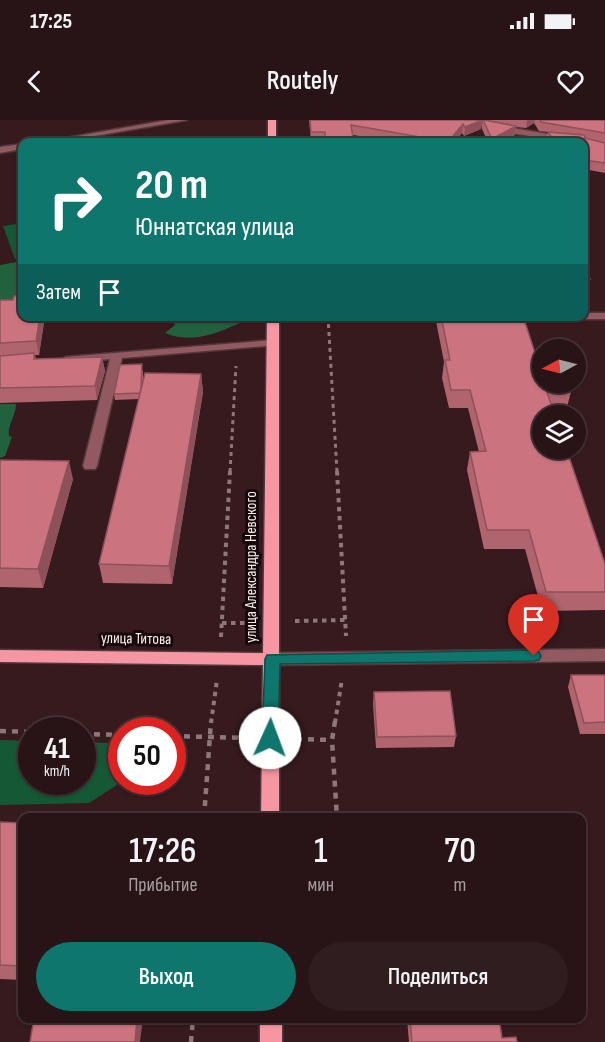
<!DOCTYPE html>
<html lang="ru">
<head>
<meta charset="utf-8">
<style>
	:root { --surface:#281416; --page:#301d1f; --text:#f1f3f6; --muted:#a59ea1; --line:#443335; --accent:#0f766e }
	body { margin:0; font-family:"Sofia Sans Condensed",sans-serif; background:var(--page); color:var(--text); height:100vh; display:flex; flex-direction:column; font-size:22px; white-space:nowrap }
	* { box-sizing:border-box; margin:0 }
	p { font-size:20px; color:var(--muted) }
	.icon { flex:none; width:33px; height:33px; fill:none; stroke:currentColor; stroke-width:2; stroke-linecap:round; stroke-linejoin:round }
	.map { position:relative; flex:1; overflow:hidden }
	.sheet { position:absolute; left:18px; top:693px; width:568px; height:210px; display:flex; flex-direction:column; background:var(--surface); border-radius:12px; box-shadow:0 2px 4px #0004,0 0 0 2px var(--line) }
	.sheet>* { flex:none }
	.top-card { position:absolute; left:18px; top:18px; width:570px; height:183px; border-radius:12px; box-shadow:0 2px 4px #0004,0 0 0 2px var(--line); background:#0f766e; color:#fff; overflow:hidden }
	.needle { width:39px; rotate:263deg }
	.tools { position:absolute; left:532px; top:219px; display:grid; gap:12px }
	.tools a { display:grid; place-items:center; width:54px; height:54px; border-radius:50%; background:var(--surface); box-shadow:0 2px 4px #0004,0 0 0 2px var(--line); font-size:30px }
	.speed { position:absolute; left:18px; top:597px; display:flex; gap:12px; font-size:30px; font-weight:700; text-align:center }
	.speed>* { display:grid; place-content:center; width:78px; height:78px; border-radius:50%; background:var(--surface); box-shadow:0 2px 4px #0004,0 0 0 2px var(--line); line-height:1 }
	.speed small { font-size:15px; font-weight:400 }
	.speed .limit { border:9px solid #d22; background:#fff; color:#111 }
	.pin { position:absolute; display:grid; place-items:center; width:51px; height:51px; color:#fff; margin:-62px -26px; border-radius:50% 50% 50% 0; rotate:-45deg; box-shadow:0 0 6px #0007 }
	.pin .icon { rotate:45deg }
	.me { position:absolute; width:66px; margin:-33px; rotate:2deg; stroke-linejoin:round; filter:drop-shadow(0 0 4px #0008) }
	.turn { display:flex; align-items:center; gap:21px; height:126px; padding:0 18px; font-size:27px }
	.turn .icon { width:78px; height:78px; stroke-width:2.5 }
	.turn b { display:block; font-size:42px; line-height:51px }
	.then { display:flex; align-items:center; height:57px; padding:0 18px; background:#0003; gap:12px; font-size:22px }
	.eta { display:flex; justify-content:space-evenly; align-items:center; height:102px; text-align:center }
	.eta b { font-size:36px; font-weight:600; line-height:42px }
	.action { display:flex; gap:12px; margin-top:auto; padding:12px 18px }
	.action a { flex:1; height:69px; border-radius:36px; background:var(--accent); color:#fff; font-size:24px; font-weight:600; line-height:69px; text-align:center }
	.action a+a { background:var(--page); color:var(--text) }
	.status { display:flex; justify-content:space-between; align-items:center; height:42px; padding:0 30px; background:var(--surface); direction:ltr }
	.status svg { height:16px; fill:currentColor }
	header { display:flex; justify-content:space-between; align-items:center; height:78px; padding:0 18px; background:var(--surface); font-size:27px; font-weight:600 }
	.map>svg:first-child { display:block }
</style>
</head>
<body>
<div class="status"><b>17:25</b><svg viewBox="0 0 49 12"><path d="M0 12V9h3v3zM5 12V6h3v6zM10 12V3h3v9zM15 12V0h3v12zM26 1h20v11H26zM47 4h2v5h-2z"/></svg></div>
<header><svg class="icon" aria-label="back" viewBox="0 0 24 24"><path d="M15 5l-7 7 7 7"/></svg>Routely<svg class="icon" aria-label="heart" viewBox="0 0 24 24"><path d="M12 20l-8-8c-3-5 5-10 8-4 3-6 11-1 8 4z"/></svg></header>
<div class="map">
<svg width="605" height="922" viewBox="0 0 605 922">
	<rect width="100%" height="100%" fill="#361a1e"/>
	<path fill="#155835" d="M 22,103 L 22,138 L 15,139 L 3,106 Z
		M 0,620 L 31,621 L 32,662 L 82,662 L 83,622 L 108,623 L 119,636 L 117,665 L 89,683 L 0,685 Z"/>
	<path fill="#21613e" d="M 22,141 L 22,186 L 0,184 L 0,145 Z
		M 171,197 L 171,196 L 242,197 L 240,203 C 215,214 192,224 165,213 L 175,205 Z
		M 0,284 L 16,284 C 16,296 7,305 9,316 L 12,317 L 5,336 L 0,338 Z"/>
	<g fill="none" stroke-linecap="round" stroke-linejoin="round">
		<g stroke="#52383b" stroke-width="3">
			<path id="minor" d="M 168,0 L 187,0 L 60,22 L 43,22 Z
				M 495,5 L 578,19 L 582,22 L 566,22 L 492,10 L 492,6 Z
				M 22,24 L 22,29 L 0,33 L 0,27 Z
				M 584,193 L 605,193 L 605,199 L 576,199 L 571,196 L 584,196 Z
				M 273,220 L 279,223 L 277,225 L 122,238 L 97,346 L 95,349 L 85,349 L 83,346 L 110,239 L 69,243 L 65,241 L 65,237 Z
				M 605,529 L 605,541 L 272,545 L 266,543 L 264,539 L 266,535 L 272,533 Z"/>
		</g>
		<g stroke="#52383b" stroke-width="3">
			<path id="major" d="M 268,0 L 276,0 L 276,22 L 268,22 Z
				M 267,196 L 279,196 L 279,698 L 261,698 L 263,545 L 0,542 L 0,530 L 263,533 Z
				M 260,898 L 282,898 L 282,922 L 260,922 Z"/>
		</g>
		<path stroke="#8e777a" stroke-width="3" stroke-dasharray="4 4" stroke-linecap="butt" d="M 328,196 L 337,352
			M 230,352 L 236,246"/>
		<path stroke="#8e777a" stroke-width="4" stroke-dasharray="4.5 4.5" stroke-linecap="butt" d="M 337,351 L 346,516
			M 295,501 L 346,500
			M 222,503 L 245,503
			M 221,517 L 230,351
			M 211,603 L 217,560
			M 335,603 L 342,559"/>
		<path stroke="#8e777a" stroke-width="4.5" stroke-dasharray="6 6" stroke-linecap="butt" d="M 335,601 L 332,620 L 337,698
			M 0,611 L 32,612
			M 82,614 L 122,615
			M 172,616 L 247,618
			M 296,619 L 332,620
			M 204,698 L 211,601
			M 191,922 L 193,898"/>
		<use href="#minor" fill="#935960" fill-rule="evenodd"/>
		<use href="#major" fill="#f596a2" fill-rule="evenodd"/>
	</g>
	<path fill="#af646e" d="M 309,0 L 605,0 L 605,53 L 584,49 L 584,22 L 547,22 L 546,21 L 548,12 L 539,11 L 534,3 L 526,8 L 516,7 L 515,15 L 502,22 L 488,22 L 482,9 L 482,1 L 481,9 L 464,16 L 462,13 L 455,22 L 396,22 L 353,15 L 353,22 L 325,22 L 324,21 L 311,21 Z
		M 584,146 L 590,159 L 588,169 L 584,170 Z
		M 0,180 L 45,196 L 39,235 L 35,235 L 36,239 L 102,237 L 105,251 L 97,280 L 0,283 Z
		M 435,196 L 523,196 L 537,239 L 572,268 L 567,287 L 553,287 L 605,444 L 605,490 L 542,491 L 525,429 L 484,429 L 467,350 L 470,332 L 479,332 L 468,288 L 449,288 L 442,258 L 444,242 Z
		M 143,250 L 143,263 L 201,254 L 203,272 L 172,464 L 103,463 L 99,444 L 139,279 L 115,280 L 114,274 Z
		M 0,340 L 73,359 L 43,468 L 0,467 Z
		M 571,555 L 605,555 L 605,614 L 580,614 L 568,567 Z
		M 374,572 L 456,616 L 454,627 L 376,628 L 373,584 Z
		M 0,702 L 22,703 L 22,860 L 0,859 Z
		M 407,898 L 499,898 L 502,918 L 517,922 L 409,922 Z"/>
	<path fill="#8e515a" d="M 483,0 L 481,9 L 464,16 L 465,7 Z
		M 527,0 L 535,0 L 534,3 L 526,8 Z
		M 463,4 L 462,13 L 455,22 L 448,22 Z
		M 516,6 L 515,15 L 502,22 L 492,22 L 492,19 Z
		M 40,196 L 45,196 L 39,235 L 36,221 Z
		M 102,237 L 105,251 L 97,280 L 95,266 Z
		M 201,254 L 203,272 L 172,464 L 169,446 Z
		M 69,341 L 73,359 L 43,468 L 38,449 Z
		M 137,898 L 143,898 L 140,922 L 135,922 Z"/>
	<path fill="#cb7480" stroke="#8e515a" stroke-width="1.5" d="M 310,0 L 482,0 L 465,7 L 463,4 L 448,22 L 351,5 L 353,18 L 325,18 L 325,12 L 311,12 Z
		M 483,0 L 484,0 L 516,6 L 492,19 Z
		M 540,0 L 605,0 L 605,13 L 541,2 Z
		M 548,12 L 584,15 L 585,18 L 605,23 L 605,43 L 584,40 L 584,22 L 555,22 Z
		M 584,146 L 590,159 L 584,159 Z
		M 22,175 L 22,196 L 40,196 L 36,221 L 0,223 L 0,180 L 13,180 L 14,176 Z
		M 441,196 L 523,196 L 537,239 L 543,239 L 543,262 L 569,262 L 572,268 L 546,269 L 555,296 L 543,296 L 543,328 L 566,328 L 605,444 L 605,472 L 546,472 L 529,410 L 487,410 L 470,332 L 486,331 L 470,270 L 451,270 L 445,240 L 450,240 Z
		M 34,233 L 34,239 L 102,237 L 95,266 L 0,268 L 0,236 Z
		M 142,244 L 141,268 L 140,273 L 114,274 L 120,245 Z
		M 145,253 L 201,254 L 169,446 L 99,444 Z
		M 0,340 L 69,341 L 38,449 L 0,448 Z
		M 571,555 L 605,555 L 605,602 L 584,603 Z
		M 450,571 L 456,616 L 377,617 L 374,572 Z
		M 0,702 L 22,703 L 22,846 L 0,845 Z
		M 34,898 L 137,898 L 135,922 L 30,922 Z
		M 410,898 L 499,898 L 502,918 L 516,917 L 517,922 L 412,922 Z"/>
	<path fill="#0f766e" stroke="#0a4d48" stroke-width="1.5" d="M 534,530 L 539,532 L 541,536 L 539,540 L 534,541 L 280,544 L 278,618 L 276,623 L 270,625 L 264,623 L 262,618 L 265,539 L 267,535 Z"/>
	<g text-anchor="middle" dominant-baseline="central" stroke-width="6" stroke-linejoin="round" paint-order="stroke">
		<g font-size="16" fill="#fdedee" stroke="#15090a">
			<text transform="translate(251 447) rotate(-90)">улица Александра Невского</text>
			<text transform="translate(136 519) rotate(1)">улица Титова</text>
		</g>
	</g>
</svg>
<div class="tools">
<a><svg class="needle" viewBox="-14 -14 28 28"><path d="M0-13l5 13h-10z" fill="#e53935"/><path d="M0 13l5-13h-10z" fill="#a59ea1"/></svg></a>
<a><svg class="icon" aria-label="layers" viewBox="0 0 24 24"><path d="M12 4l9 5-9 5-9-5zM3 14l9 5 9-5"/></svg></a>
</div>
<div class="speed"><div>41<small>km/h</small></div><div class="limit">50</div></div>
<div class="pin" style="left:534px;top:536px;background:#d93025"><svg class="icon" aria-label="arrive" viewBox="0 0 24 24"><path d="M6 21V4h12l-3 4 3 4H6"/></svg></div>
<svg class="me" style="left:270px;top:618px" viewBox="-20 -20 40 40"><circle r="19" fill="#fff"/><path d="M0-13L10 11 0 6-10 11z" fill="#0f766e"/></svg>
<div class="top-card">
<div class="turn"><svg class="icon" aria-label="right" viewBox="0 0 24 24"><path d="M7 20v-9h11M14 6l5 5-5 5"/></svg><div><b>20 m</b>Юннатская улица</div></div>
<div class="then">Затем<svg class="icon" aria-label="arrive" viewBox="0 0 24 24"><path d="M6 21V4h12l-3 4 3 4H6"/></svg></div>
</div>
<section class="sheet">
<div class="eta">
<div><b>17:26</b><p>Прибытие</p></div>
<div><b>1</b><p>мин</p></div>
<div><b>70</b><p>m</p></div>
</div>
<div class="action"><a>Выход</a><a>Поделиться</a></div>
</section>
</div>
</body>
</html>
